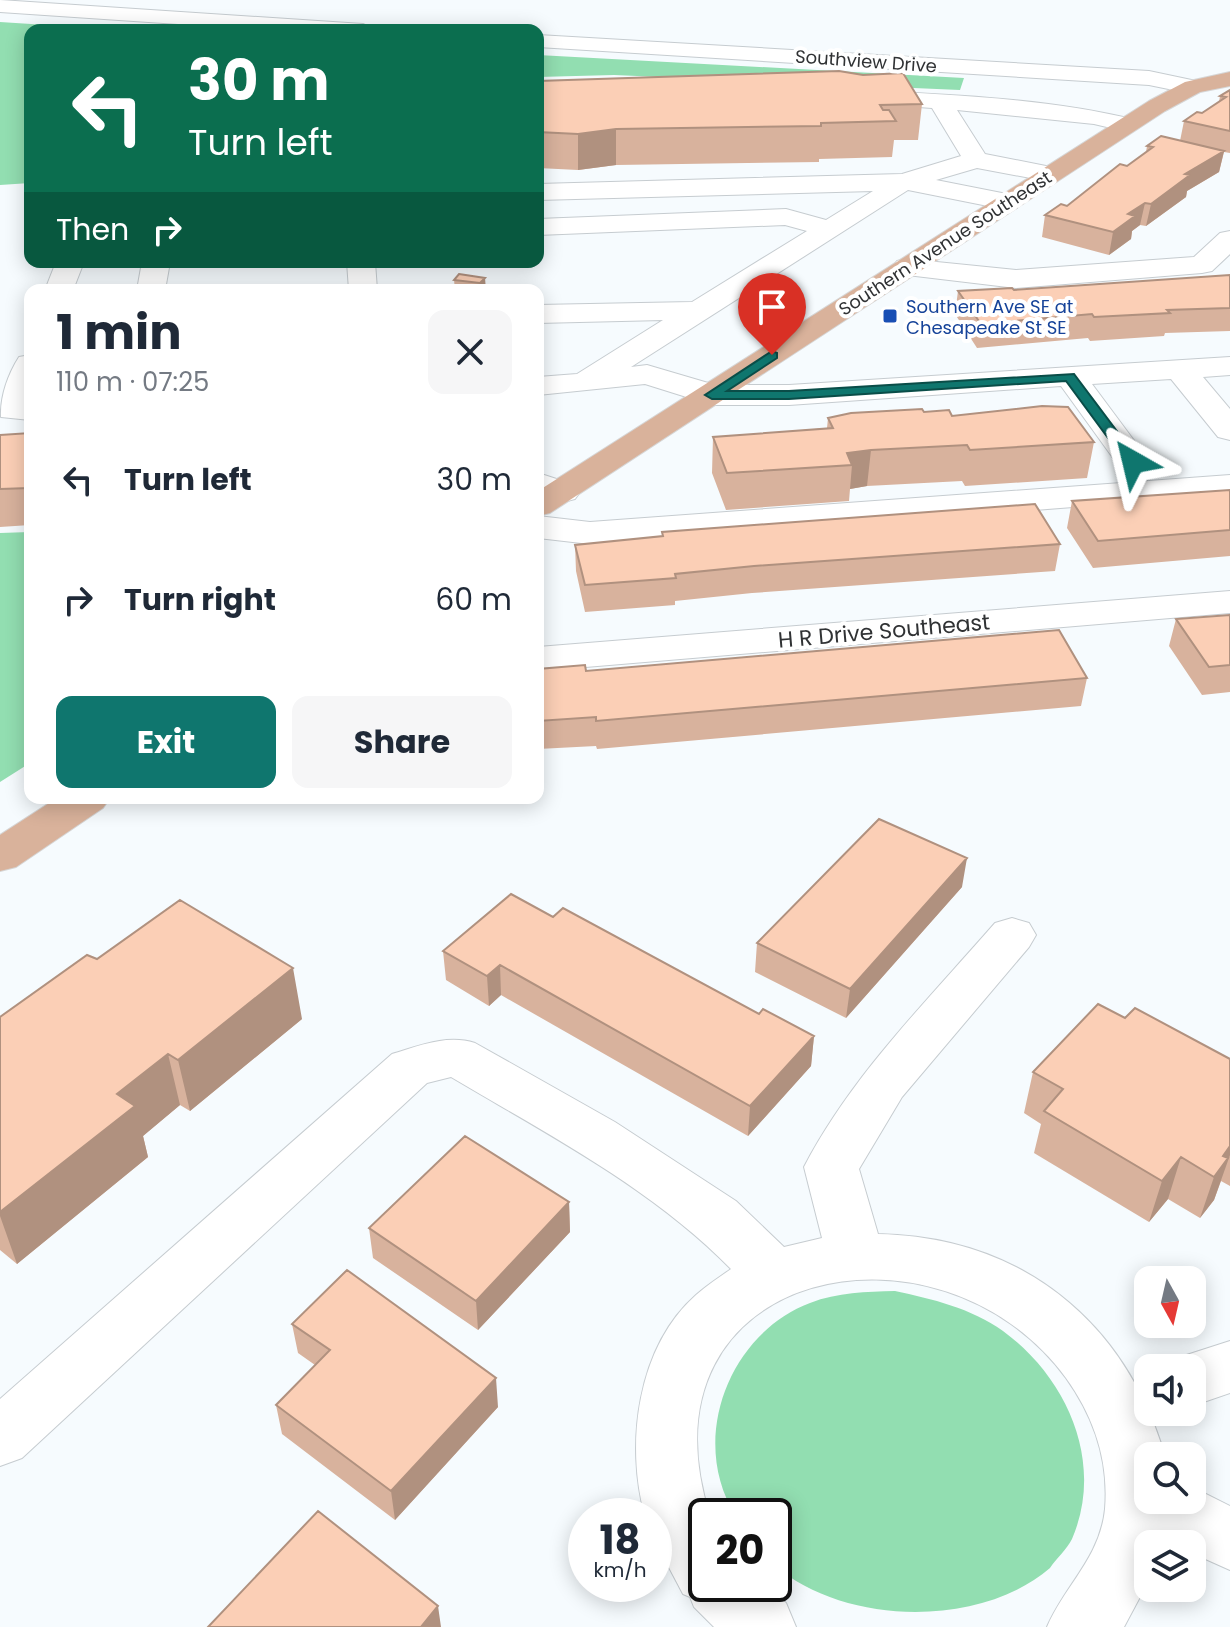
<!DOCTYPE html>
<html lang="en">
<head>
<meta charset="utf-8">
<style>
	:root { --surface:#fff; --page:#f6f6f7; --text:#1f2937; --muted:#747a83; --accent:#0f766e }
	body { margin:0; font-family:Poppins,sans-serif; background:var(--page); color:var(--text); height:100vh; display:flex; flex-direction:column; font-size:30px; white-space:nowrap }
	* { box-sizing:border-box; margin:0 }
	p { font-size:26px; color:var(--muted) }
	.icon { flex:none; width:44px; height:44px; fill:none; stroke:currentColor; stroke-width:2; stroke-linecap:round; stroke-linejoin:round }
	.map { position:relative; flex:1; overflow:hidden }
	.details { position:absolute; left:24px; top:284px; width:520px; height:520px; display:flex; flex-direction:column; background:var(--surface); border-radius:16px; box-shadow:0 4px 20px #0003 }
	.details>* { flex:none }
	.guide { position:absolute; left:24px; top:24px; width:520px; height:244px; border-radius:16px; box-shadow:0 4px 20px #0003; background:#0b6e4f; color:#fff; overflow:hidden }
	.needle { width:52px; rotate:172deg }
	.fabs { position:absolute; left:1134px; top:1266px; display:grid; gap:16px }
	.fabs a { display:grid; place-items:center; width:72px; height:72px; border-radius:16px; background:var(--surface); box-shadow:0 4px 20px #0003; font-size:40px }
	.speed { position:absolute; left:568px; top:1498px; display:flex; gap:16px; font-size:40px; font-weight:700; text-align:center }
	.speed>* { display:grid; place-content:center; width:104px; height:104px; border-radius:50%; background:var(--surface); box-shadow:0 4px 20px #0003; line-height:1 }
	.speed small { font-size:20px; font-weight:400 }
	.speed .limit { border:4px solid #111; border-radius:12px; background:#fff; color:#111 }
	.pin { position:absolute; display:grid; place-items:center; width:68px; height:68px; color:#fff; margin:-82px -34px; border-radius:50% 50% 50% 0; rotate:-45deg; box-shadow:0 0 8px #0007 }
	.pin .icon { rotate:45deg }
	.me { position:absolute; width:88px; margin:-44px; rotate:323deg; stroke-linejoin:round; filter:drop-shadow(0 0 6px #0008) }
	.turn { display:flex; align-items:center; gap:28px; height:168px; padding:0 32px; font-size:36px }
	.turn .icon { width:104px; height:104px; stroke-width:2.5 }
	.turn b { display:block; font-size:56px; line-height:68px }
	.then { display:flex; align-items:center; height:76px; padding:0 32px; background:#0003; gap:16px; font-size:30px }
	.round { display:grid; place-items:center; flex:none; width:84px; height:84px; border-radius:16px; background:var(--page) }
	.summary { display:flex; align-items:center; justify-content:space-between; height:136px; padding:0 32px }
	h1 { font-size:48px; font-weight:700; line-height:60px }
	.action { display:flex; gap:16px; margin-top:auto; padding:16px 32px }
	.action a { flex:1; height:92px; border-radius:16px; background:var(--accent); color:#fff; font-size:32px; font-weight:700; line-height:92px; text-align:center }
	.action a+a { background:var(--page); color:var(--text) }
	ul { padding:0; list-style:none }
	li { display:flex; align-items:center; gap:24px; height:120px; padding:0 32px }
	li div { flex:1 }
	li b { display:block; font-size:30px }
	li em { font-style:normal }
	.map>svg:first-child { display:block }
</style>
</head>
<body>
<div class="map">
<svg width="1230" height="1627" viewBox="0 0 1230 1627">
	<rect width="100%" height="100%" fill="#f6fbfe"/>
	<path fill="#92deb1" d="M 0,22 L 124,30 L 30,30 L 30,183 L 0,185 Z
		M 538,55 L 964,78 L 960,90 L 614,75 L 538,77 Z
		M 30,532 L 30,763 L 0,782 L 0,533 Z
		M 895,1291 C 932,1299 971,1308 1003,1331 C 1067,1378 1105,1462 1072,1539 C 1067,1549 1056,1559 1050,1568 C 982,1627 846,1627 774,1565 L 774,1516 L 736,1516 C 688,1441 728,1334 810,1303 C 838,1292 866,1292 895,1291 Z"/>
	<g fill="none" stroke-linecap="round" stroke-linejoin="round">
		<g stroke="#c6ccd0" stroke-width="2">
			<path id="minor" d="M 0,0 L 363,24 L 374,30 L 268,30 L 0,12 Z
				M 538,35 L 1149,71 L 1201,82 L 1204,87 L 1193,94 L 1149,85 L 538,47 Z
				M 860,90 C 952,95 1047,98 1136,120 L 1140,125 L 1128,132 L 1094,124 L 957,110 L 985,154 L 1061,169 L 1065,174 L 1052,182 L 977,168 L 936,180 L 1017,196 L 1021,202 L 1017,208 L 1008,210 L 908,190 L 631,367 L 647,365 L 715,385 L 789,385 L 1230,357 L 1230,375 L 1203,377 L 1230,409 L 1230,440 L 1218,437 L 1171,379 L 1092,384 L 1150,462 L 1145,469 L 1133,472 L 1121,469 L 1061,386 L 789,405 L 712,405 L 645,384 L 538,395 L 538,377 L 577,374 L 663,320 L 538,323 L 538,305 L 692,302 L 807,231 L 785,225 L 538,235 L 538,219 L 786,209 L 826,220 L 873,191 L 538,200 L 538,184 L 902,174 L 961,156 L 932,108 L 852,102 L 848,97 L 852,92 Z
				M 1230,231 L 1230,254 L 1212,271 L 1202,273 L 1016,288 L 907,275 L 897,273 L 893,267 L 897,261 L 907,259 L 1016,270 L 1194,257 L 1220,233 Z
				M 56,262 L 84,262 L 73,290 L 45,290 Z
				M 142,262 L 170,262 L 165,290 L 137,290 Z
				M 347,262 L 375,262 L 377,290 L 349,290 Z
				M 30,355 L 30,420 L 1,417 C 0,397 8,374 19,357 Z
				M 538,473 L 575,485 L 580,492 L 575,499 L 563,502 L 538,495 Z
				M 1230,475 L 1230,495 L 590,544 L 538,538 L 538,516 L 590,522 Z
				M 1230,591 L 1230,613 L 538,671 L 538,647 Z
				M 1012,918 L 1029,923 L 1036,935 L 1029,947 L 902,1097 L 859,1169 L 878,1234 C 1022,1237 1125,1321 1165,1456 L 1148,1456 L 1148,1500 L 1192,1500 L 1192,1487 L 1230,1506 L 1230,1570 L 1192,1553 L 1192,1544 L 1174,1544 L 1164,1539 L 1162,1544 L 1148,1544 L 1148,1582 L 1124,1627 L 1047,1627 C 1065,1585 1100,1558 1105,1509 C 1109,1461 1094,1417 1066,1378 C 938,1204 631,1267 710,1516 L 706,1516 L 706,1584 L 766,1584 L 786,1603 L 796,1627 L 714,1627 L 694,1607 L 690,1597 L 683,1594 L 654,1539 L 654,1516 L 645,1516 C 625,1445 637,1347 696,1295 C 707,1285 720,1277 731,1269 C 652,1188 547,1134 451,1077 L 427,1083 L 22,1458 L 0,1466 L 0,1399 L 392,1054 C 419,1046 447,1034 475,1043 L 615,1122 L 736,1201 L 784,1247 L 822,1238 L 804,1167 C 852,1075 927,1001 995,923 Z
				M 1230,1341 L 1230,1393 L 1192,1406 L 1192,1368 L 1167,1368 L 1171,1360 Z"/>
		</g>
		<g stroke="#d6d6d6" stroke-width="2">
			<path id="major" d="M 1230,72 L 1230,86 L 1200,92 L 1165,111 L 550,513 L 538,516 L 538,491 L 1149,101 L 1185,82 Z
				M 57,798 L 110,798 L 103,808 L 16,867 L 0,871 L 0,835 Z"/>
		</g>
		<use href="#minor" fill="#fff" fill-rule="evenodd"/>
		<use href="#major" fill="#d9b29b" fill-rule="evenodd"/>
	</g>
	<path fill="#d8b29d" d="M 538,81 L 922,104 L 918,140 L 894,140 L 892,157 L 819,159 L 819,162 L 616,165 L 578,170 L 538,168 Z
		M 1230,90 L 1230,153 L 1224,152 L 1219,172 L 1187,191 L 1186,197 L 1146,226 L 1140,225 L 1132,231 L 1131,239 L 1109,255 L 1042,237 L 1045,215 L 1067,206 L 1127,166 L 1146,152 L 1147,146 L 1180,141 L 1184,121 L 1202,113 L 1219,102 L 1220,96 Z
		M 1230,275 L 1230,331 L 1165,333 L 1164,336 L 1090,341 L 1088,338 L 977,348 L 955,314 L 958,291 L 1014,290 Z
		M 485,278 L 485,290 L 455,290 L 454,280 Z
		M 924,412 L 952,416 L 1094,442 L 1087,478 L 965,486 L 962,481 L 867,486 L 850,489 L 849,501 L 726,510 L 712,473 L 713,437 L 827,428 L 828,418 Z
		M 30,433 L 30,525 L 0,527 L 0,435 Z
		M 1230,490 L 1230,556 L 1093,568 L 1067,528 L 1072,501 Z
		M 662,532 L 1060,544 L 1055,571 L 752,593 L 675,601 L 675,605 L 585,612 L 576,571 L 575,545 L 662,536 Z
		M 1230,615 L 1230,692 L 1202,695 L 1169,646 L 1176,619 Z
		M 538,669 L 586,671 L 1087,678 L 1081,706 L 597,749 L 596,746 L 538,749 Z
		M 962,887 L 846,1018 L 755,972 L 757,943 Z
		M 553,917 L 759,1014 L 814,1036 L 811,1066 L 748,1136 L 501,995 L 489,1006 L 446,980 L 443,951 Z
		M 0,1017 L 302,1019 L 190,1111 L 180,1105 L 143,1136 L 148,1157 L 17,1264 L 0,1250 Z
		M 1125,1018 L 1230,1059 L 1230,1186 L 1221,1181 L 1214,1200 L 1200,1218 L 1168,1199 L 1149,1222 L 1034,1153 L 1041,1124 L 1024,1113 L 1033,1072 Z
		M 569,1202 L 570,1232 L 478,1330 L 373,1258 L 369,1228 Z
		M 292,1324 L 498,1407 L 395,1520 L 282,1434 L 276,1405 L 315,1365 L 298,1353 Z"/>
	<path fill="#b0917f" d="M 616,129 L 616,165 L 578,170 L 578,134 Z
		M 1224,151 L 1219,172 L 1187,191 L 1186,197 L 1146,226 L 1151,204 L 1185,174 Z
		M 1145,203 L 1140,225 L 1132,231 L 1131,239 L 1109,255 L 1113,232 L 1128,214 Z
		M 485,278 L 486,290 L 481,290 L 480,283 Z
		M 871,450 L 867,486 L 850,489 L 852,465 L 847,453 Z
		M 967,858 L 962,887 L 846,1018 L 850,989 Z
		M 500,965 L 501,995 L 489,1006 L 487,976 Z
		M 293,968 L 302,1019 L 190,1111 L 178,1060 Z
		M 814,1036 L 811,1066 L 748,1136 L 750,1106 Z
		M 168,1054 L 180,1105 L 143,1136 L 148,1157 L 17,1264 L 0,1216 L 0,1212 L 117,1094 Z
		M 1230,1146 L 1230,1155 L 1214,1200 L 1200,1218 L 1214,1177 L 1223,1156 Z
		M 1181,1157 L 1168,1199 L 1149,1222 L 1162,1181 Z
		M 569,1202 L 570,1232 L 478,1330 L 476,1301 Z
		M 496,1378 L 498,1407 L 395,1520 L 391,1491 Z
		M 438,1606 L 441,1627 L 421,1627 Z"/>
	<path fill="#fbcfb6" stroke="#b0917f" stroke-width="2" d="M 839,71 L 863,75 L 903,73 L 922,104 L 880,105 L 883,110 L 889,110 L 896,121 L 821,123 L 821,126 L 616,129 L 578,134 L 538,132 L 538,81 Z
		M 1230,90 L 1230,131 L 1184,121 L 1197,112 L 1202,113 L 1226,97 L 1220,96 Z
		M 1161,136 L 1224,151 L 1185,174 L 1190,175 L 1151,204 L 1145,203 L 1128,214 L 1135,216 L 1113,232 L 1045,215 L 1061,204 L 1067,206 L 1120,164 L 1127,166 L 1153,147 L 1147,146 Z
		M 459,274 L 485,278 L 480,283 L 454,280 Z
		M 1230,275 L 1230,308 L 1167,310 L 1170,313 L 1094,317 L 1092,314 L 981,324 L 958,291 L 1012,288 L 1014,290 Z
		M 1042,406 L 1068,407 L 1094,442 L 970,450 L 967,445 L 871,450 L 847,453 L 852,465 L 727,473 L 713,437 L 833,428 L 828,418 L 851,413 L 922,409 L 924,412 L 949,410 L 952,416 Z
		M 30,433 L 30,488 L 0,489 L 0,435 Z
		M 1230,490 L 1230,530 L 1098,541 L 1072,501 Z
		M 1035,504 L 1060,544 L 754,566 L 675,574 L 676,578 L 585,585 L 575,545 L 663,536 L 662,532 Z
		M 1230,615 L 1230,665 L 1209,667 L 1176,619 Z
		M 1059,630 L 1087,678 L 596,721 L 596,717 L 538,721 L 538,669 L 585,665 L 586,671 Z
		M 879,819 L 967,858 L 850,989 L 757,943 Z
		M 511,894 L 553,917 L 563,908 L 759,1014 L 763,1009 L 814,1036 L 750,1106 L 500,965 L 487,976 L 443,951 Z
		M 180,900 L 293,968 L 178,1060 L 168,1054 L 117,1094 L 135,1106 L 0,1212 L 0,1017 L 87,955 L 97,959 Z
		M 1098,1004 L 1125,1018 L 1135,1008 L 1230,1059 L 1230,1146 L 1223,1156 L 1228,1158 L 1214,1177 L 1181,1157 L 1162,1181 L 1044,1111 L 1063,1089 L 1033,1072 Z
		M 465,1136 L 569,1202 L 476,1301 L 369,1228 Z
		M 347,1270 L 496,1378 L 391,1491 L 276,1405 L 330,1350 L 292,1324 Z
		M 318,1511 L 438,1606 L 421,1627 L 208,1627 Z"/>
	<path fill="#0f766e" stroke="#0a4d48" stroke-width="2" d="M 772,351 L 777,353 L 777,358 L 727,391 L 789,391 L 1074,374 L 1140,462 L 1128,465 L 1066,381 L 789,399 L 712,399 L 705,395 Z"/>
	<rect fill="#1a4fb4" stroke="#fff" stroke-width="3" x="882" y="308" width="16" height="16" rx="4"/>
	<g text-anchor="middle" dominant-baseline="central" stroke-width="8" stroke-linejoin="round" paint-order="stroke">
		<g font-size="18" fill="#303234" stroke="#fff">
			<text transform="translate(866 61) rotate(4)">Southview Drive</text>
			<text transform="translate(945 243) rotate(-33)">Southern Avenue Southeast</text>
		</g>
		<g font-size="18" fill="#164399" stroke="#fff" text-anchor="start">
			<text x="906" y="306">Southern Ave SE at<tspan x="906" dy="21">Chesapeake St SE</tspan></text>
		</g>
		<g font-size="22" fill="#303234" stroke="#fff">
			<text transform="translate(884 631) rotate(-5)">H R Drive Southeast</text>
		</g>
	</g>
</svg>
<div class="fabs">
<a><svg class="needle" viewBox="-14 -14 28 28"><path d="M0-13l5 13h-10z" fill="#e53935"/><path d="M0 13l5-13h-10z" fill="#747a83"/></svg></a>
<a><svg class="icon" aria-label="sound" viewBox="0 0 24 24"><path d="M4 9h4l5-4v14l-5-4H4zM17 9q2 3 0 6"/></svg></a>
<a><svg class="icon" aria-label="search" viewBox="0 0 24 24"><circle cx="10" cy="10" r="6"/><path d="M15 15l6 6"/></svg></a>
<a><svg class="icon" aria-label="layers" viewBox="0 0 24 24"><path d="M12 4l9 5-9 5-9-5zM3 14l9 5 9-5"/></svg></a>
</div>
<div class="speed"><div>18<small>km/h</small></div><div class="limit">20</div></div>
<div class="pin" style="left:772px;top:355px;background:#d93025"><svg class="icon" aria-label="arrive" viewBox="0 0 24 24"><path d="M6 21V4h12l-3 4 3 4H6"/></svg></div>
<svg class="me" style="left:1133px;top:462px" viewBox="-20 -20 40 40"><path d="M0-17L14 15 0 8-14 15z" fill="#0f766e" stroke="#fff" stroke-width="4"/></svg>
<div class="guide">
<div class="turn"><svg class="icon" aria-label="left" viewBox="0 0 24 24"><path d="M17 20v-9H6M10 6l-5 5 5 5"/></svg><div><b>30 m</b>Turn left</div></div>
<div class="then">Then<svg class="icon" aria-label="right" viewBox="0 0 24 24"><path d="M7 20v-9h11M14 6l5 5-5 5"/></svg></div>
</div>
<section class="details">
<div class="summary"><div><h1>1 min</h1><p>110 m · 07:25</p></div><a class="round"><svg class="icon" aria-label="close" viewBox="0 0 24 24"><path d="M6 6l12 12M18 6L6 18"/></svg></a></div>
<ul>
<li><svg class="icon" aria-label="left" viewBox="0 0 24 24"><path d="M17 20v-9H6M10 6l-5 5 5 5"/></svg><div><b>Turn left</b></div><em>30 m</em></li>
<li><svg class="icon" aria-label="right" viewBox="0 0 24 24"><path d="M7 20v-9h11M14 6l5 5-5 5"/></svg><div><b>Turn right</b></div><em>60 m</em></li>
</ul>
<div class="action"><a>Exit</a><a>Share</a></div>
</section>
</div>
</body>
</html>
